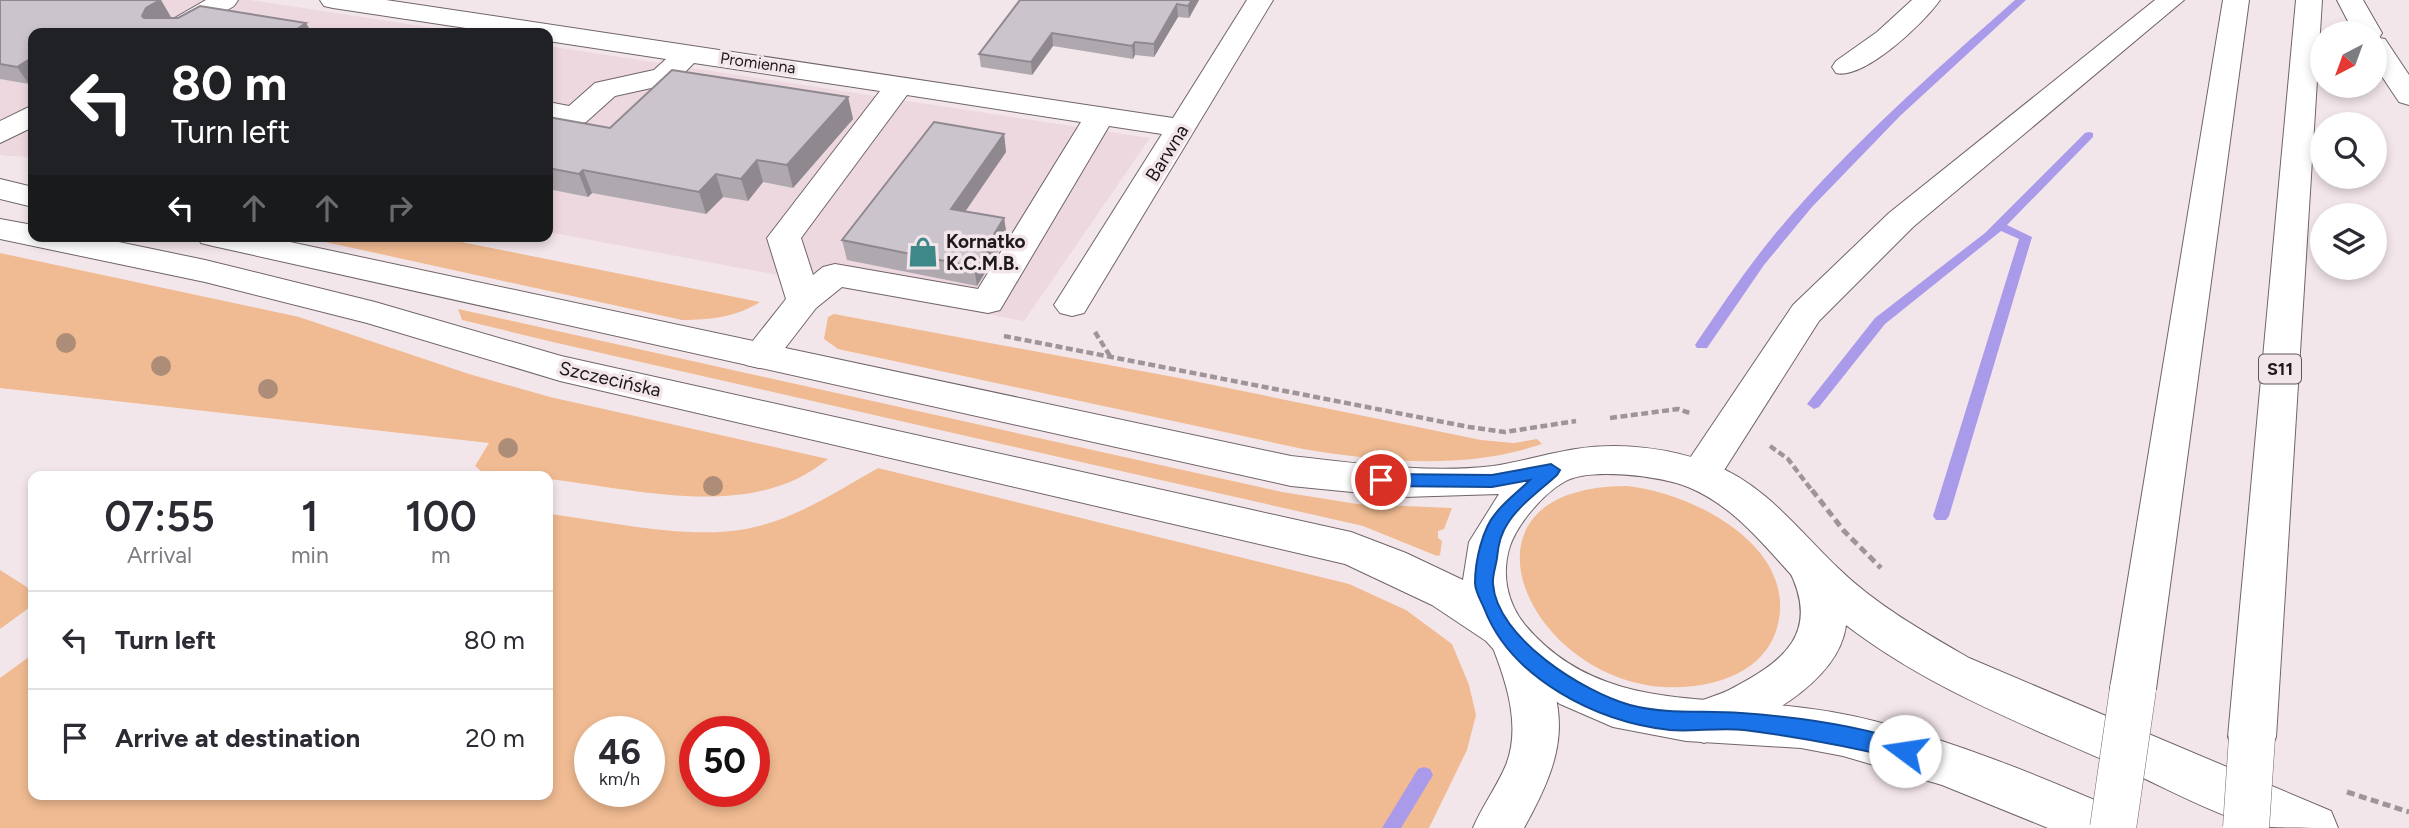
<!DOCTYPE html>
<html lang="en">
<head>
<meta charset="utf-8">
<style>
	:root { --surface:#fff; --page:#f2f2f3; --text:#2b2b33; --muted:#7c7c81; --line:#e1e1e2 }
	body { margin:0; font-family:Figtree,sans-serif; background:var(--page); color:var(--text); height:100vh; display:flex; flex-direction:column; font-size:26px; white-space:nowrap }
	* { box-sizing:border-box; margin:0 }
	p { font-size:23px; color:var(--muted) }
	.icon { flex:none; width:38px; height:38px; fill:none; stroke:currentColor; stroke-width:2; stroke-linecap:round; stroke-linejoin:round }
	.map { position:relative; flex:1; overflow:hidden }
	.details { position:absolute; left:28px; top:471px; width:525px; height:329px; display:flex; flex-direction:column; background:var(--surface); border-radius:14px; box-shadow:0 4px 10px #0003 }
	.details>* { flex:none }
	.top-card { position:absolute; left:28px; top:28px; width:525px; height:214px; border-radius:14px; box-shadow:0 4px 10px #0003; background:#202124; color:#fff; overflow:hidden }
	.needle { width:46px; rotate:221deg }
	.controls { position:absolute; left:2310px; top:21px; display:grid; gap:14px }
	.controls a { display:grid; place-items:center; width:77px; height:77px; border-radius:50%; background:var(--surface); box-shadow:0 4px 10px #0003; font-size:35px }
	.speed { position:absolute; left:574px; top:716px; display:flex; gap:14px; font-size:35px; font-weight:700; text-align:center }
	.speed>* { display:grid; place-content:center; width:91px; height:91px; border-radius:50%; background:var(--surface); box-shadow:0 4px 10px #0003; line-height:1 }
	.speed small { font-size:18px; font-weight:400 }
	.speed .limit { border:10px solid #d22; background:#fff; color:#111 }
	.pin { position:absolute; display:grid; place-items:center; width:60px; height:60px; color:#fff; margin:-30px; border:4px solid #fff; border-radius:50%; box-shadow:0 2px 7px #0007 }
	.me { position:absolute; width:77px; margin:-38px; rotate:284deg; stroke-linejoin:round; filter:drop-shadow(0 0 5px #0008) }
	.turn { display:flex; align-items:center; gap:24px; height:147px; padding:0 28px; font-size:32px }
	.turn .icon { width:91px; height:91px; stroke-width:2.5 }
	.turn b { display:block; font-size:49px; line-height:60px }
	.lanes { display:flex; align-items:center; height:66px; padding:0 28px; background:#0003; justify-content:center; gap:35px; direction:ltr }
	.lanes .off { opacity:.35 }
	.eta { display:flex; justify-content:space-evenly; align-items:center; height:119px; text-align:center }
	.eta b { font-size:42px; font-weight:600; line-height:49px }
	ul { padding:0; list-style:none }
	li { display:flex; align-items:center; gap:21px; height:98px; padding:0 28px; border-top:2px solid var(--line) }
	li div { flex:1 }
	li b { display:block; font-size:26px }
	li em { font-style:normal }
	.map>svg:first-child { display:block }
</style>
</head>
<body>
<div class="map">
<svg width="2409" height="828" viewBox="0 0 2409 828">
	<rect width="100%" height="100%" fill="#f3e6ea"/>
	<path fill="#edd8df" d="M 0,0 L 250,0 L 467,33 L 33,33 L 33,157 L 9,156 L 0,155 Z
		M 548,46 L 1150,138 L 1024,321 L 548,232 Z"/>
	<path fill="#f0bb92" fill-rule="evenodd" d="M 298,236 L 432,236 L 760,302 C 736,317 711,320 682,320 Z
		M 0,253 L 299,317 L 469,374 L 550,397 L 828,459 C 752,522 638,489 548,479 L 548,476 L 481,471 L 475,466 L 489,443 L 0,388 Z
		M 458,309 L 1282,492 L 1357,504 L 1452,508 L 1444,529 L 1438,531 L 1438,538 L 1442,541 L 1440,555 L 1437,556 L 1363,526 L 557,343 L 462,320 Z
		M 834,314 L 1179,378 L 1481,440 L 1514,443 L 1537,439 L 1542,444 C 1465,470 1382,462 1303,449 L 838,349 L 824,339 L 828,317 Z
		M 878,468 L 1349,584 L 1406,610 L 1452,644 L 1469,685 L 1476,715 L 1467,750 L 1429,828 L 0,828 L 0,678 L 33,654 L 33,794 L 548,794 L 548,514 C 609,521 686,540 746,529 C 794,520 836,492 878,468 ZM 590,732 L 649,732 L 649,791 L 590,791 ZM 695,732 L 754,732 L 754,791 L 695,791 Z
		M 1626,486 C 1691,492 1800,546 1777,628 C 1768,659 1741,676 1711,683 C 1546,722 1422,487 1626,486 Z
		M 0,570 L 33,591 L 33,605 L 0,629 Z"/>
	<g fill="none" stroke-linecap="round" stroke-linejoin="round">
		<path fill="#a99bea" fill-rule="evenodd" d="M 2015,0 L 2026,0 L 1900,116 L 1812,207 L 1764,265 L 1707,348 L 1697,348 L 1695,345 L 1697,342 C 1722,305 1747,268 1775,234 C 1847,148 1931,74 2015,0 Z
			M 2089,132 L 2093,133 L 2093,137 L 2007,225 L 2032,237 L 1949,516 L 1946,520 L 1936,520 L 1933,516 L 2019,239 L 2001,231 L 1885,324 L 1819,407 L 1814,409 L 1807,404 L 1875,318 L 1985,233 L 2085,133 Z
			M 1424,767 L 1430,769 L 1433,775 L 1401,828 L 1382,828 L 1418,769 Z"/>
		<g stroke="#706569" stroke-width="2">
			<path id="minor" d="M 206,0 L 238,0 L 234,6 L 188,33 L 155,33 L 159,27 Z
				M 320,0 L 386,0 L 1173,118 L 1247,0 L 1273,0 L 1084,313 L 1072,316 L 1060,313 L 1054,305 L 1162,134 L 1109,126 L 1000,310 L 988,313 L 842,287 L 816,308 L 772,365 L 759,368 L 746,365 L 741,356 L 786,299 L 767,238 L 880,91 L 694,63 L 674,83 L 615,96 L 586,122 L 575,125 L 548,120 L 548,102 L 569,106 L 595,83 L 654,70 L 666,59 L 548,41 L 548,33 L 499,33 L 333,8 L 324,6 ZM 907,95 L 1081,122 L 978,289 L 835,264 L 823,267 L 813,275 L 801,238 Z
				M 1912,0 L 1940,0 C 1924,23 1864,80 1836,73 L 1832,67 L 1836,61 L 1877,32 Z
				M 33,105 L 33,127 L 0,143 L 0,121 Z
				M 1809,551 L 1824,556 C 1832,570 1842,585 1845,600 C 1861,675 1759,723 1704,743 L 1687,737 L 1680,722 C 1691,699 1705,701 1727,691 C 1784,662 1822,633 1788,568 L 1794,556 Z"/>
		</g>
		<g stroke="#706569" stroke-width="2">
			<path id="major" d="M 0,179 L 33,187 L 33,207 L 0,199 Z
				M 0,219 L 33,225 L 33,236 L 90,236 L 205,260 L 375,302 L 561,356 L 1351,532 L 1406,553 L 1463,580 L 1469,542 L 1499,494 L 1403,497 L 1291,486 L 213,246 L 201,243 L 197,236 L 262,236 L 1291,456 C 1357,463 1426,474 1493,466 C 1521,462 1548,453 1576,449 C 1619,442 1671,448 1712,464 C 1766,485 1798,530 1838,568 C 1876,605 1924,632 1969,658 L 2331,811 L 2338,828 C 2313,828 2278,828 2254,826 C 2207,811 2160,785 2115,765 C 2014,720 1920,685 1833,615 C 1782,575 1751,513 1688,487 C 1662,476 1588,467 1564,482 C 1543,494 1518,523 1510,546 C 1501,574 1507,603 1525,625 C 1589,701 1677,697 1766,704 C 1803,707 1839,712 1874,721 C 1959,743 2040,776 2120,811 L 2127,828 L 2048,828 L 1942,785 L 1843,756 L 1801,748 L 1686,741 L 1613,727 L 1560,704 L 1514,672 L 1486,641 L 1432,605 L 1345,564 L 560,381 L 367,323 L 205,282 L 0,239 Z"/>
		</g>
		<g stroke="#706569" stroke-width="2">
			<path id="highway" d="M 2155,0 L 2184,0 L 1913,227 L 1819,321 L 1714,486 L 1700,490 L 1686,486 L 1680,475 L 1686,464 L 1793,305 L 1889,213 Z
				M 2223,0 L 2249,0 L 2156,689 L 2149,703 L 2133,709 L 2117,703 L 2110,689 Z
				M 2296,0 L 2322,0 L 2276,737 L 2269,752 L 2252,758 L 2235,752 L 2228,737 Z
				M 2337,0 L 2363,0 L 2382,33 L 2379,38 L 2385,39 L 2409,75 L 2409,105 L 2399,102 L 2375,66 L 2375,33 L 2354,33 Z
				M 1516,629 L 1532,635 C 1572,714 1566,752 1524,828 L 1473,828 C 1482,806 1497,787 1506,765 C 1521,727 1507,684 1493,648 L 1500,635 Z"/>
		</g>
		<path stroke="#9f9598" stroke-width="4.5" stroke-dasharray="7 3.5" stroke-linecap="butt" d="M 1095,332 L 1110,356
			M 1004,336 L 1469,427 L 1505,432 L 1576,421
			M 1610,418 L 1678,409 L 1690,413
			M 1770,446 L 1788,459 L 1813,492"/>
		<path stroke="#9f9598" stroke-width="5" stroke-dasharray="8 4.5" stroke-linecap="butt" d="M 1812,490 L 1844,531 L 1881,568
			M 2347,792 L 2409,812"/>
		<use href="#minor" fill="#fff" fill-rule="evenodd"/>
		<use href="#major" fill="#fff" fill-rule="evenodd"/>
		<use href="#highway" fill="#fff" fill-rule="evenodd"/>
		<g stroke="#706569" stroke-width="47" stroke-linecap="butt">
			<path id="highway-bridge" d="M 2113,828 L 2133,689
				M 2246,828 L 2252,737"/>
		</g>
		<use href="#highway-bridge" stroke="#fff" stroke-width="46"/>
	</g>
	<g fill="#ae8d78">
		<circle cx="66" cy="343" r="10"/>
		<circle cx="161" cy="366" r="10"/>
		<circle cx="268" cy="389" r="10"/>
		<circle cx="508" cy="448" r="10"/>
		<circle cx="713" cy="486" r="10"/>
	</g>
	<path fill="#afa9af" d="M 0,0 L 171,17 L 169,18 L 306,23 L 33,33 L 33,82 L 29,84 L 0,79 Z
		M 1020,0 L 1199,0 L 1189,18 L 1178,17 L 1154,57 L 1135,55 L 1133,59 L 1053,46 L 1032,75 L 981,67 L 979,54 Z
		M 848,97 L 853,119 L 793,188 L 763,182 L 748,201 L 723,197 L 706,214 L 592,193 L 588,197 L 548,189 L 548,117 L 610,128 Z
		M 1004,134 L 1006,152 L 965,211 L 1004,218 L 1007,237 L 977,286 L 847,260 L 842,240 Z"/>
	<path fill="#8f898f" d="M 161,0 L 171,17 L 157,26 L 142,16 L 146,8 Z
		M 1192,0 L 1199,0 L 1189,18 L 1188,6 Z
		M 1177,4 L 1178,17 L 1154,57 L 1154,44 Z
		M 306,23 L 312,33 L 291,33 Z
		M 1052,33 L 1053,46 L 1032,75 L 1031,62 Z
		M 1135,42 L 1135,55 L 1133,59 L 1132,46 Z
		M 33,57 L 33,82 L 29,84 L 17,67 Z
		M 848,97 L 853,119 L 793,188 L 787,165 Z
		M 1004,134 L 1006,152 L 954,228 L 951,209 Z
		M 757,160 L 763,182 L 748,201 L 741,179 Z
		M 583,170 L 592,193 L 588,197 L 579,174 Z
		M 716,174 L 723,197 L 706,214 L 699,192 Z
		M 1004,218 L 1007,237 L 977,286 L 974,267 Z"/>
	<path fill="#ccc4cc" stroke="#8f898f" stroke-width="2" d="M 0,0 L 160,0 L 146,8 L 142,16 L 144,18 L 178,18 L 200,6 L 306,23 L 291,33 L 33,33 L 33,57 L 17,67 L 0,64 Z
		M 1020,0 L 1192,0 L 1188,6 L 1177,4 L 1154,44 L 1135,42 L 1132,46 L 1052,33 L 1031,62 L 979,54 Z
		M 672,70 L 848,97 L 787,165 L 757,160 L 741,179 L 716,174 L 699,192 L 583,170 L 579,174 L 548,168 L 548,117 L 610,128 Z
		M 934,122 L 1004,134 L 951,209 L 1004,218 L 974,267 L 842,240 Z"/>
	<path fill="#1a73e8" stroke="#114b97" stroke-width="2" d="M 1551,464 L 1560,470 L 1557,475 C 1542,489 1519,505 1508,523 C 1501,533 1498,546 1497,558 C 1496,566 1492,576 1493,584 C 1497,638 1583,692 1630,705 C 1667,715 1703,710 1741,713 C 1797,717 1859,725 1912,744 L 1915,751 L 1912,757 L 1905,760 C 1852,747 1799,737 1744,730 C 1720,727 1694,732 1670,730 C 1597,722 1511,679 1484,608 C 1481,601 1475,591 1475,583 C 1475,562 1482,529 1496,513 C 1505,501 1519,491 1530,480 L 1492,487 L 1381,486 L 1373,480 L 1381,474 L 1492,475 Z"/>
	<defs>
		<g id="shop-bare" transform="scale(2.415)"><path d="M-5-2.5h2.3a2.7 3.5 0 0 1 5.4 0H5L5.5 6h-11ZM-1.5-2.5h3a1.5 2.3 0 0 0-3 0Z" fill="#3f8888" stroke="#f3e6ea" stroke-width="2.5" paint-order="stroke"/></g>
	</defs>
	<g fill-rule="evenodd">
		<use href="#shop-bare" x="923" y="252"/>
	</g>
	<g text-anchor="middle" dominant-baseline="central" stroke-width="7" stroke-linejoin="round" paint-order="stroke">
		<g font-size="16" fill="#1e191b" stroke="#f3e6ea">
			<text transform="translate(758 63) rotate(8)">Promienna</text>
		</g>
		<rect fill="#f3e6ea" stroke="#5e5659" stroke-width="2" x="2259" y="354.5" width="42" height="29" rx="5"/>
		<g font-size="18" font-weight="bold" fill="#1e191b">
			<text x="2280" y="369">S11</text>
		</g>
		<g font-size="19" fill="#1e191b" stroke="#f3e6ea">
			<text transform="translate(1167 153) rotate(-58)">Barwna</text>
			<text transform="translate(610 379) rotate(13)">Szczecińska</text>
		</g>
		<g font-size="19" font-weight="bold" fill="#1e191b" stroke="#f3e6ea" text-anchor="start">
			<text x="946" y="241">Kornatko<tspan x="946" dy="22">K.C.M.B.</tspan></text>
		</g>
	</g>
</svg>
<div class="controls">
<a><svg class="needle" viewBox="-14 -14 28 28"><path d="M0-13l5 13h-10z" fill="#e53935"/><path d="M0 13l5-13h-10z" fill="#7c7c81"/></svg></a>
<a><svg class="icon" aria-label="search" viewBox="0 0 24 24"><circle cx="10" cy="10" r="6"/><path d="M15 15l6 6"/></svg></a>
<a><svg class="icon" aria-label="layers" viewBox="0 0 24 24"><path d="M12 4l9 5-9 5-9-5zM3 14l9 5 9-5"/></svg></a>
</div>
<div class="speed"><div>46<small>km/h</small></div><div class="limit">50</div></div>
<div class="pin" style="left:1381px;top:480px;background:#d93025"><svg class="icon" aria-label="arrive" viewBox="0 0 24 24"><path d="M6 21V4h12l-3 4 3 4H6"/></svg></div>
<svg class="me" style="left:1905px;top:751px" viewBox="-20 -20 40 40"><circle r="19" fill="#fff"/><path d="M0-13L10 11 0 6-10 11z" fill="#1a73e8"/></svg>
<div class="top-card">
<div class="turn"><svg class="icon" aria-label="left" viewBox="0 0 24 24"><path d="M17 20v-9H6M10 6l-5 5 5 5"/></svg><div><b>80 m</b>Turn left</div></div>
<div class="lanes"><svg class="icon" aria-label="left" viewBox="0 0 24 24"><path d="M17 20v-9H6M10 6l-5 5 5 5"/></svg><svg class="icon off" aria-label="ahead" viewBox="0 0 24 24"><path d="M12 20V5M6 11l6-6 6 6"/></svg><svg class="icon off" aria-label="ahead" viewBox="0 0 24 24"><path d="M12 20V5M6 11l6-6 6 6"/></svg><svg class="icon off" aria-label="right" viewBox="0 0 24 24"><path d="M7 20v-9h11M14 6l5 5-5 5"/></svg></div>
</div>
<section class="details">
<div class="eta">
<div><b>07:55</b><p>Arrival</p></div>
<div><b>1</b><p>min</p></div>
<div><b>100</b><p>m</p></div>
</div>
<ul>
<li><svg class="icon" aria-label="left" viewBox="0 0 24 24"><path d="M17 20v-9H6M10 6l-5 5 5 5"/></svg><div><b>Turn left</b></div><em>80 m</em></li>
<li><svg class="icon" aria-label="arrive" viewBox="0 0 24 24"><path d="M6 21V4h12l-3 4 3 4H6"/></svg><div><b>Arrive at destination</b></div><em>20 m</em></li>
</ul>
</section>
</div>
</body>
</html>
